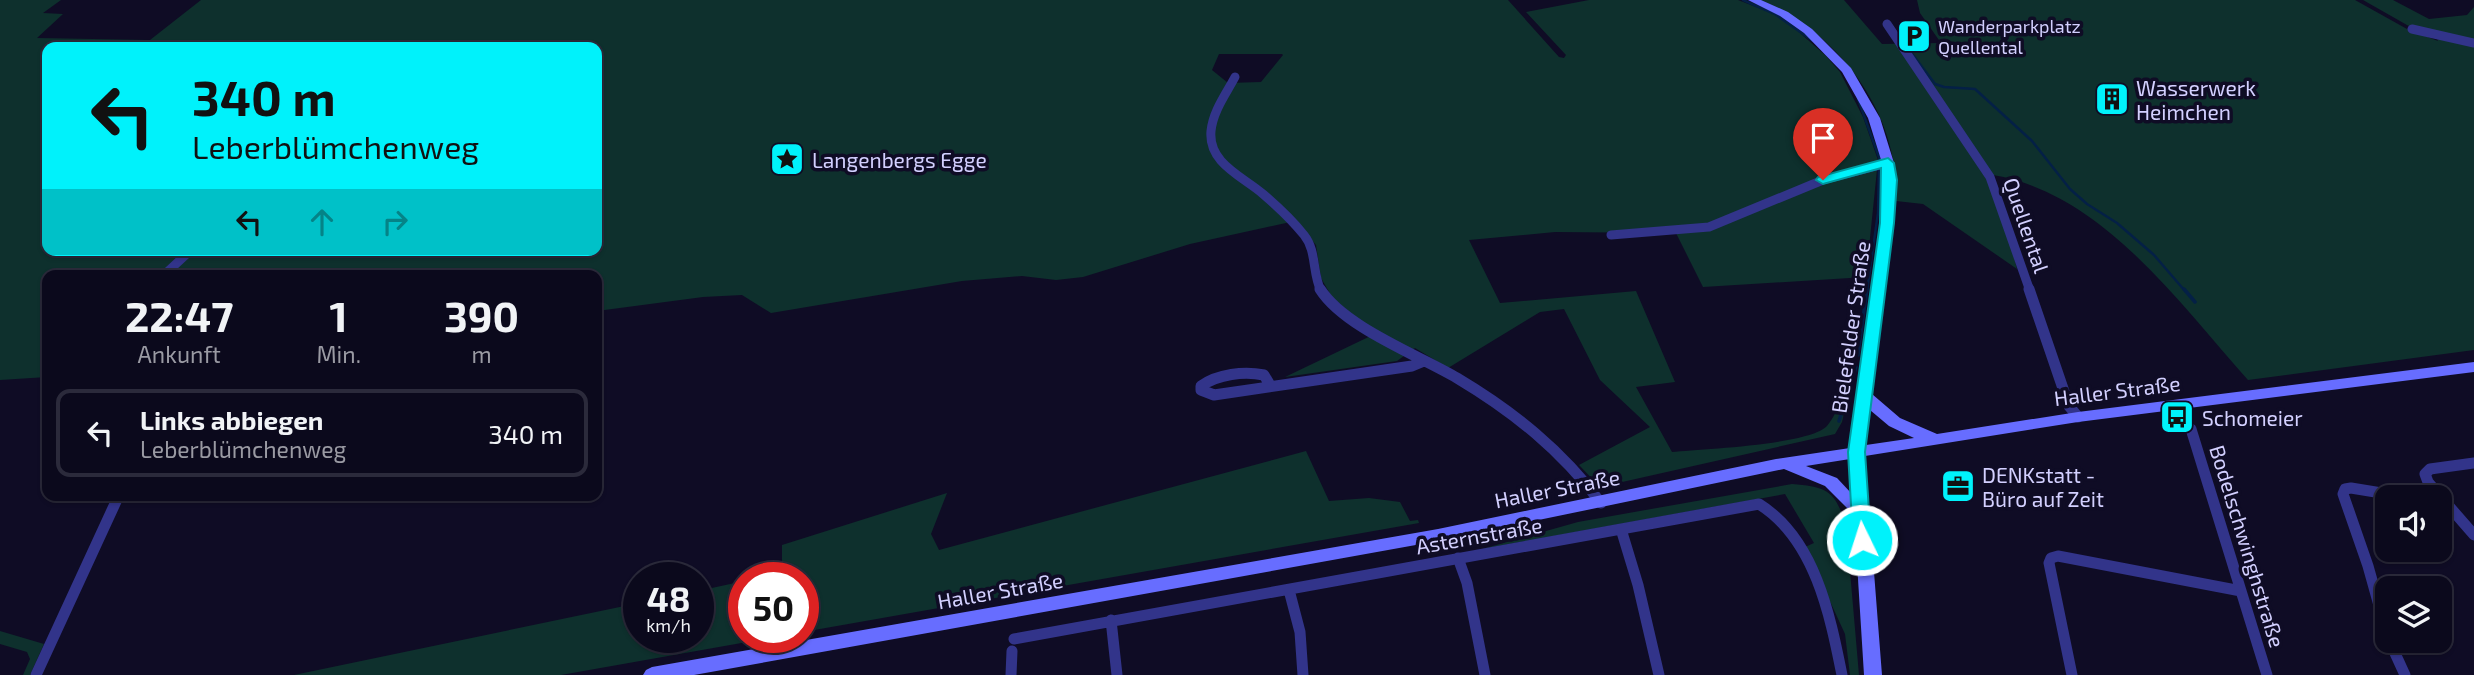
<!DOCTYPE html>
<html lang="de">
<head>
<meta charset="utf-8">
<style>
	:root { --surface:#0b091c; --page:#191729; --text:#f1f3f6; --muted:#9a9aa3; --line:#2b2a3b }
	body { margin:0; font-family:"Exo 2",sans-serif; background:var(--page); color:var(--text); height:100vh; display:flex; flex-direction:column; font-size:26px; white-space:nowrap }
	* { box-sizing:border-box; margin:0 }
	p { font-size:23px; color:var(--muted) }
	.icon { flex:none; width:38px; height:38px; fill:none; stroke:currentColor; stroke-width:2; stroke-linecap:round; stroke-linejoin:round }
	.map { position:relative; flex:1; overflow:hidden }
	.sheet { position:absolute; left:42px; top:270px; width:560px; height:231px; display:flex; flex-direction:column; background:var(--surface); border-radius:14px; box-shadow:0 2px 5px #0004,0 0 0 2px var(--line) }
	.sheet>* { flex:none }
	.top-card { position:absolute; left:42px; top:42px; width:560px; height:214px; border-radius:14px; box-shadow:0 2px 5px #0004,0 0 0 2px var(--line); background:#00f2fb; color:#111; overflow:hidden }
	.controls { position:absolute; left:2375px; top:485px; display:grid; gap:14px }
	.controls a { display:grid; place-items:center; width:77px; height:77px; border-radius:14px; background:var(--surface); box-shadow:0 2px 5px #0004,0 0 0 2px var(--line); font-size:35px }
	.speed { position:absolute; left:623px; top:562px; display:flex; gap:14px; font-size:35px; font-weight:700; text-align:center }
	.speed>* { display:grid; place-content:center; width:91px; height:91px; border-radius:50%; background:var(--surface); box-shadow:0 2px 5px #0004,0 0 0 2px var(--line); line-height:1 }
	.speed small { font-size:18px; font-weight:400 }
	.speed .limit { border:10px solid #d22; background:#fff; color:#111 }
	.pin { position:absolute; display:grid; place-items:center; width:60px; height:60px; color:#fff; margin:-72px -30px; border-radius:50% 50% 50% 0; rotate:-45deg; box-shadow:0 0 7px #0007 }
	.pin .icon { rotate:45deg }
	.me { position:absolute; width:77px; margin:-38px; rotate:356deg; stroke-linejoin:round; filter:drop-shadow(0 0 5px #0008) }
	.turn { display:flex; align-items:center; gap:24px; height:147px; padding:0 35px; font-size:32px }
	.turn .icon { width:91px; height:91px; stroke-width:2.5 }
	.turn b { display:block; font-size:49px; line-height:60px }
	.lanes { display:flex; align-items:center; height:66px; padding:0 35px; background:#0003; justify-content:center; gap:35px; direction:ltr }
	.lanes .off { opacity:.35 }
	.eta { display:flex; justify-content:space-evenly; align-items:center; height:119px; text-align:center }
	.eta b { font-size:42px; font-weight:700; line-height:49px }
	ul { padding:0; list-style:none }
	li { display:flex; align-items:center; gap:21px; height:88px; margin:0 14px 10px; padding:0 21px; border:4px solid var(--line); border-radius:14px }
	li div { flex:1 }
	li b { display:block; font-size:26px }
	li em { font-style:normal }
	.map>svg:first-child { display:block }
</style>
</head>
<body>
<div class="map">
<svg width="2474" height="675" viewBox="0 0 2474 675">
	<rect width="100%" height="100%" fill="#0f0c25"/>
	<path fill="#0e302d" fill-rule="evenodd" d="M 0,0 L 61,0 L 43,13 L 63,14 L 37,38 L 150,40 L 201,0 L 1508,0 L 1559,57 L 1564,58 L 1566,55 L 1526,12 L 1589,0 L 1738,0 L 1774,14 L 1791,25 L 1826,56 L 1840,72 L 1863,117 L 1878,160 L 1866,277 L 1703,287 L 1676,233 L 1555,232 L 1469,240 L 1500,303 L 1636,291 L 1675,382 L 1636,387 L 1672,452 C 1701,449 1809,445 1827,426 C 1840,411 1845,384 1852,366 L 1855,366 L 1842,422 L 1835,434 L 1600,487 L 1579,465 L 1650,427 L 1600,380 L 1564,309 L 1540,312 L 1448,368 L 1415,348 L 1397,361 L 1285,377 L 1379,332 L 1360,321 L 1332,297 L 1321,278 L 1316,245 L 1295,221 L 1190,244 L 1083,277 L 1056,280 L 1022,276 L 962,281 L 771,313 L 742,295 L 703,297 L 597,311 L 597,275 L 166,275 L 195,250 L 597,250 L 597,47 L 47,47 L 47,250 L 188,250 L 160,275 L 47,275 L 47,377 L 0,380 ZM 1219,54 L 1282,54 L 1283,55 L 1261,82 L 1228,83 L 1212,70 Z
		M 1761,0 L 1844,0 L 1882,44 L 1941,43 L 1920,13 L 1917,0 L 2355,0 L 2407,29 L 2438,41 L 2437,39 L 2474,44 L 2474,350 L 2248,380 C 2179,303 2102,193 1993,175 L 2017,269 L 1923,204 L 1896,201 C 1900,113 1839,34 1761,0 Z
		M 2363,0 L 2393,0 L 2429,19 L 2467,15 L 2474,7 L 2474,40 L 2414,29 Z
		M 1306,451 L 1329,501 L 1369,498 L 1400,502 L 1410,521 L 1418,520 L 1419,523 L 803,632 L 803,578 L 763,577 L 782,573 L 782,545 L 947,493 L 931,534 L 939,550 Z
		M 1792,484 C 1828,487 1835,491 1846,525 L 1859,675 L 1850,675 L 1845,634 L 1805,547 L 1814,543 L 1785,494 L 1482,549 L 1578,522 Z
		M 744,581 L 744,637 L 776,637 L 561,675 L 294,675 L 639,603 L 639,637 L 698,637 L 698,591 Z
		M 0,631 L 44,644 L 30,675 L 23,675 L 30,659 L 27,652 L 0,644 Z"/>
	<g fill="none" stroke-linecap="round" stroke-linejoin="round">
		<path stroke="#042046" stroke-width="2.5" d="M 1743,0 L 1775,14 L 1813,41
			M 1910,51 L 1935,84 L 1944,87 L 1975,89 L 2032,141 L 2070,189 L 2087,204 L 2117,223 L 2154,255 L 2185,291
			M 1858,99 L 1880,160
			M 1867,291 L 1878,213 L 1879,167"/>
		<path stroke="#042046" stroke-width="3.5" d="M 2184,289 L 2195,302
			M 1858,355 L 1867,289
			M 1839,421 L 1856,367"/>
		<path stroke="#32348a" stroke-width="9" d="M 1887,24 L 1990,177 L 2030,291
			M 2412,29 L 2474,43
			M 1235,77 C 1226,94 1213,111 1211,131 C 1208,163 1242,176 1263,194 C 1277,206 1292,220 1304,235 C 1317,251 1312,273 1321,291
			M 1611,235 L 1709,227 L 1823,180 L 1888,163
			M 164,275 L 191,250"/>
		<path stroke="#32348a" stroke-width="11" d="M 1320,289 C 1344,327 1418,355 1457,378 C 1514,412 1561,450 1601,503
			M 2029,289 L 2069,406 L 2078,417
			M 1270,385 L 1264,375 C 1244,371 1218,374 1201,386 L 1201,390 L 1214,395 L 1412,366 L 1424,361
			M 2191,429 L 2267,675
			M 2474,463 L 2430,469 L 2425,474 L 2428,482 L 2474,535
			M 1621,529 L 1638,585 L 1659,675
			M 1458,558 L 1467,583 L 1485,675
			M 1289,590 L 1300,632 L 1303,675
			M 1111,620 L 1117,675
			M 2387,634 L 2368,566 L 2343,494 L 2345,489 L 2351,488 L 2406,497
			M 1014,639 L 1759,504 C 1815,539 1830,615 1842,675
			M 2389,640 L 2405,675
			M 36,675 L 119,495
			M 1011,675 L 1012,651
			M 2072,675 L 2049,563 L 2051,558 L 2058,556 L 2241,591"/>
		<path fill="#676dff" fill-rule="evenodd" d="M 1748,0 L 1761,0 L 1788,12 L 1812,29 L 1851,68 L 1880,118 L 1894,163 L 1896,180 L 1893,223 L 1872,394 L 1900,418 L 1937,434 L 2078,412 L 2474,362 L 2474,372 L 2078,422 L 1865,456 L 1882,675 L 1864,675 L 1854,515 L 1825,486 L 1784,469 L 1438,541 L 694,675 L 643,675 L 646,670 L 652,667 L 1438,529 L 1776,459 L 1850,448 L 1881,223 L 1884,180 L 1882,163 L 1868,118 L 1842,72 L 1804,33 L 1780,16 ZM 1870,410 L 1889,426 L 1914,438 L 1866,445 ZM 1850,459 L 1852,494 L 1837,478 L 1806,466 Z"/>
	</g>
	<path fill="#00f2fb" stroke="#009da3" stroke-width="2" d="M 1888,158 L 1894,163 L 1897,180 L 1894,223 L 1865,452 L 1871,540 L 1868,545 L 1862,547 L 1855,545 L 1853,540 L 1848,452 L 1880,223 L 1881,168 L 1823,184 L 1816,180 L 1818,177 Z"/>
	<defs>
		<g id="parking-square" transform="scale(1.75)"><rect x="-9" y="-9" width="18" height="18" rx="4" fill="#00f2fb" stroke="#0f0c25"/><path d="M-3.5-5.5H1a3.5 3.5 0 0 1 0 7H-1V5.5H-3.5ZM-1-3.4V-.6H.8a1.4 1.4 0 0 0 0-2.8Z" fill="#111"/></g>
		<g id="building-square" transform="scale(1.75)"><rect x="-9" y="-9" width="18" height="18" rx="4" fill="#00f2fb" stroke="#0f0c25"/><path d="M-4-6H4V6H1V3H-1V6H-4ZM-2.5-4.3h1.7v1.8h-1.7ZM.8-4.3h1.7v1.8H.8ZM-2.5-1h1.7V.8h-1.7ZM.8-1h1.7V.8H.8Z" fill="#111"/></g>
		<g id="sight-square" transform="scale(1.75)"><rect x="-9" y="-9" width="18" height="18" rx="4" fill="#00f2fb" stroke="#0f0c25"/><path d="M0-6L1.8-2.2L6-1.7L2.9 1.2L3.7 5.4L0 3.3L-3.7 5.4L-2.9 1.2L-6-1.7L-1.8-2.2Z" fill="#111"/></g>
		<g id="bus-square" transform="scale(1.75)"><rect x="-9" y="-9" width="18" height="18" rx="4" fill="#00f2fb" stroke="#0f0c25"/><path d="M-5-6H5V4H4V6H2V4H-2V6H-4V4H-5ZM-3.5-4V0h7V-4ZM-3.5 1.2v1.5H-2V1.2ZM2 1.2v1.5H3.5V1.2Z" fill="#111"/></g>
		<g id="office-square" transform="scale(1.75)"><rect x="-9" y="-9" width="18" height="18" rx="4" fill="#00f2fb" stroke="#0f0c25"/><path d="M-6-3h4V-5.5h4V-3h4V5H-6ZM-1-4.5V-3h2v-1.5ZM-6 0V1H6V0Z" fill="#111"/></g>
	</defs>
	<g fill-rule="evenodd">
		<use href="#parking-square" x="1914" y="36"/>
		<use href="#building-square" x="2112" y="99"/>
		<use href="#sight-square" x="787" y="159"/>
		<use href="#bus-square" x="2177" y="417"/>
		<use href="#office-square" x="1958" y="486"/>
	</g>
	<g text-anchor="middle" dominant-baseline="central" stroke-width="7" stroke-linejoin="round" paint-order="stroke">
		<g font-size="18" fill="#d3d0ff" stroke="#0f0c25" text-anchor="start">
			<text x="1938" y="26">Wanderparkplatz<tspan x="1938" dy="21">Quellental</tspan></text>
		</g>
		<g font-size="21" fill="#d3d0ff" stroke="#0f0c25" text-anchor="start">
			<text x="2136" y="87">Wasserwerk<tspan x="2136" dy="24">Heimchen</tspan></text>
			<text x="812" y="159">Langenbergs Egge</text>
			<text x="2202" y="417">Schomeier</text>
			<text x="1982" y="474">DENKstatt -<tspan x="1982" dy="24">Büro auf Zeit</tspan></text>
		</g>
		<g font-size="21" fill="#d3d0ff" stroke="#0f0c25">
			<text transform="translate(2027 225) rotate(71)">Quellental</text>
			<text transform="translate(1850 327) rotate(-82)">Bielefelder Straße</text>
			<text transform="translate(2117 390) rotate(-7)">Haller Straße</text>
			<text transform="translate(1557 488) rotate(-11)">Haller Straße</text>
			<text transform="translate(1479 535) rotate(-10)">Asternstraße</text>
			<text transform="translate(2248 546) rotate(73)">Bodelschwinghstraße</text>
			<text transform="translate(1000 590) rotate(-10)">Haller Straße</text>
		</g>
	</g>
</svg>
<div class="controls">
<a><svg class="icon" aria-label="sound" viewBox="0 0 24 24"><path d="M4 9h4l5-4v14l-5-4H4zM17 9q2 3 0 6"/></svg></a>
<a><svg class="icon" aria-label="layers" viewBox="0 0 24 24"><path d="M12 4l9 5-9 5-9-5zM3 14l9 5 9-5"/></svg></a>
</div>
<div class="speed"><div>48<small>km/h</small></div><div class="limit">50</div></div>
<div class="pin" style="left:1823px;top:180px;background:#d93025"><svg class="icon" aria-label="arrive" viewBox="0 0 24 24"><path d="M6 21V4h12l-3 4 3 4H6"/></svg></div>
<svg class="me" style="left:1862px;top:540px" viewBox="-20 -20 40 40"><circle r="17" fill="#00f2fb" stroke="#fff" stroke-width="3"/><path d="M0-11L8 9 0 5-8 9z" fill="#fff"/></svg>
<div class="top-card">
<div class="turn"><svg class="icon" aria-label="left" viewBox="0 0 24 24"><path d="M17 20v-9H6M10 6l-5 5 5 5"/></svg><div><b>340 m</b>Leberblümchenweg</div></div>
<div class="lanes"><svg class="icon" aria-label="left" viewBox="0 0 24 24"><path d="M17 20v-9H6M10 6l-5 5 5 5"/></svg><svg class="icon off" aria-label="ahead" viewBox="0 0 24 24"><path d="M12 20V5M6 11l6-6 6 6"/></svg><svg class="icon off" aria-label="right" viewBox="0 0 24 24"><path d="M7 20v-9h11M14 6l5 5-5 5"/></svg></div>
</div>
<section class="sheet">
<div class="eta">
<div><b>22:47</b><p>Ankunft</p></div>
<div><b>1</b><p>Min.</p></div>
<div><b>390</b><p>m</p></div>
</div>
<ul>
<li><svg class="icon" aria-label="left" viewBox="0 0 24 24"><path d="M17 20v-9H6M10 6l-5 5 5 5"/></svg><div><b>Links abbiegen</b><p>Leberblümchenweg</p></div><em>340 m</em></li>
</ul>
</section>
</div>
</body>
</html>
